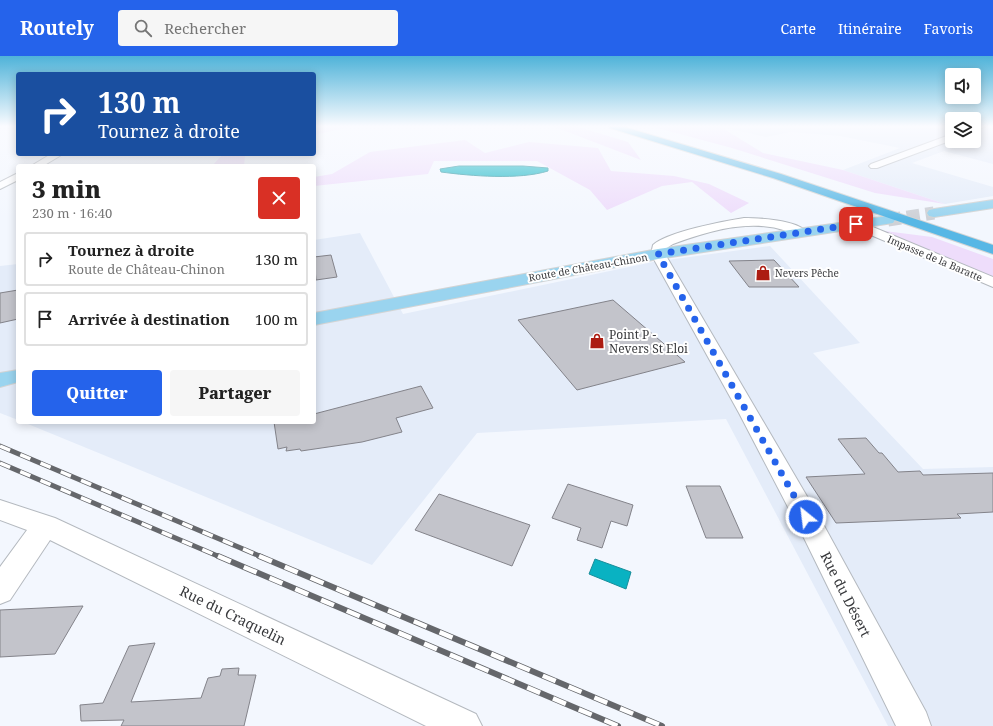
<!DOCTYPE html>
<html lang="fr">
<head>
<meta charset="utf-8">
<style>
	:root { --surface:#fff; --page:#f6f6f6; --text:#222; --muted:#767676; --line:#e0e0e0; --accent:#2563eb }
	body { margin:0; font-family:"Noto Serif",serif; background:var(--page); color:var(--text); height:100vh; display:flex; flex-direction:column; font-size:15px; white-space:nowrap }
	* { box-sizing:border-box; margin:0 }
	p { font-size:13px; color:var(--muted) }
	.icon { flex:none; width:22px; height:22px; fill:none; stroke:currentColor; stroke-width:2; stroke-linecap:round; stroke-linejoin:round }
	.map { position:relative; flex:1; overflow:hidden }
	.details { position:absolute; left:16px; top:108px; width:300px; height:260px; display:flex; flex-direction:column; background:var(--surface); border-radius:4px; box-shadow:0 2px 10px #0003 }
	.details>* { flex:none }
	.top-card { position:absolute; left:16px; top:16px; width:300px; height:84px; border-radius:4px; box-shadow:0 2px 10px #0003; background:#1a4fa0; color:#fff; overflow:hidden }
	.controls { position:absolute; left:945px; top:12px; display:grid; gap:8px }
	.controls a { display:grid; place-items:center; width:36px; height:36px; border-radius:4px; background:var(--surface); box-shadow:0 2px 10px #0003; font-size:20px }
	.pin { position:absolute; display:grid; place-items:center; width:34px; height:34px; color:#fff; margin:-17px; border-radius:8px; box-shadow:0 2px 6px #0006 }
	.me { position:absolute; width:44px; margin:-22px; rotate:331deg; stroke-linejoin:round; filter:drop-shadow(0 0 3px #0008) }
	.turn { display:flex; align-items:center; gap:14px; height:84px; padding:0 16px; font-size:18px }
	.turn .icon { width:52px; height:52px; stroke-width:2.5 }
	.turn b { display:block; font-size:28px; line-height:34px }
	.round { display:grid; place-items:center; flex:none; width:42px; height:42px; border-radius:4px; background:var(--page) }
	.headline { display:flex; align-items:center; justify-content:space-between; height:68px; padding:0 16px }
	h1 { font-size:24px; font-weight:800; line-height:30px }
	.action { display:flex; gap:8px; margin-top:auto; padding:8px 16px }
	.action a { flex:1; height:46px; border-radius:4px; background:var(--accent); color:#fff; font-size:16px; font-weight:800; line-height:46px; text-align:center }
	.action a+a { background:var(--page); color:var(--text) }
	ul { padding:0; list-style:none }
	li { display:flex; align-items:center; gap:12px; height:54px; margin:0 8px 6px; padding:0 8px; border:2px solid var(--line); border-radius:4px }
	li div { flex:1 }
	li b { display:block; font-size:15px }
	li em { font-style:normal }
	header { display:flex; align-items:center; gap:24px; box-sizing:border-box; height:56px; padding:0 20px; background:var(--accent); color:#fff }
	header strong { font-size:19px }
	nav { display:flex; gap:22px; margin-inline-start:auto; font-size:14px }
	.search { width:280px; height:36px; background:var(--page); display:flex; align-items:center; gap:10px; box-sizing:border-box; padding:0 14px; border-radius:4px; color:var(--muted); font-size:15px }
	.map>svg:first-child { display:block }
</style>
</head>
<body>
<header>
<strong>Routely</strong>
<div class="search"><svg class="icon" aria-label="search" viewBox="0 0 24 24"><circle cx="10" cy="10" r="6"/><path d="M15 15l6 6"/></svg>Rechercher</div>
<nav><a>Carte</a><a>Itinéraire</a><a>Favoris</a></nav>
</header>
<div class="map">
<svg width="993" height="670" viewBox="0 0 993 670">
	<rect width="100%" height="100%" fill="#f3f7fe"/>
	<path fill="#e4ecf9" d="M 717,70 L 952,70 L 952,85 L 974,85 L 974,70 L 993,70 L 993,108 L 944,95 L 912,107 L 993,131 L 993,140 L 945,148 L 843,114 L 900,92 L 840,80 L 791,76 L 766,81 Z
		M 360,177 L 403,258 L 653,206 L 770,190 L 860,287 L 813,297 L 923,413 L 993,411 L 993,670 L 888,670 L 726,363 L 477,377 L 372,509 L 23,366 L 314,366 L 314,184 Z
		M 18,208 L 18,364 L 0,357 L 0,210 Z"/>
	<path fill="#eeddfb" d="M 314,70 L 354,70 L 314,79 Z
		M 552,70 L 575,70 L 628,86 L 641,104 Z
		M 650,70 L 719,70 L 763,97 L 843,114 L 945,148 L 875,137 L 732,92 Z
		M 465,84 L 485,97 L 529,86 L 598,92 L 611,115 L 674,120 L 709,128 L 749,147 L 731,157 L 692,126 L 662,130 L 607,154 L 590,134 L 537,105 L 434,105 L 428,118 L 314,130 L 314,121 L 332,118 L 370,96 Z
		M 223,98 L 248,98 L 245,99 L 244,110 L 212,110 Z
		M 877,174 L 932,181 L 993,203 L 993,222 Z"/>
	<path fill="#09b2c2" stroke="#178e9a" d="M 459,110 L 523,110 L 548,112 L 548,115 C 519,124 471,120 441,116 L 440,113 Z
		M 595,503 L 631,516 L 626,533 L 589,518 Z"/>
	<path fill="#c3c4cb" stroke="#83838a" d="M 331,199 L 337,221 L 316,224 L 314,201 Z
		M 774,204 L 799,231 L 749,231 L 729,205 Z
		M 18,234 L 18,263 L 0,267 L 0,237 Z
		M 613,244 L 685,306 L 577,334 L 518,264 Z
		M 421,330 L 433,352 L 396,362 L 402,376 L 362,386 L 301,395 L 300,393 L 286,395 L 287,391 L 278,393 L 274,366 L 314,366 L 314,358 Z
		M 866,382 L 879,397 L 882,397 L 898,416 L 920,415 L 923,419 L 993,417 L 993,456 L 957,458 L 961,462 L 836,467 L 806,421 L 865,418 L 838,383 Z
		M 568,428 L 633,449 L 627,470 L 611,465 L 602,492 L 577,484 L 581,472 L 552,462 Z
		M 686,430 L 720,430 L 743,482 L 706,482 Z
		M 439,438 L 530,469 L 512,510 L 415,474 Z
		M 83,550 L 55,598 L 0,601 L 0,554 Z
		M 155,587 L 131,646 L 201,642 L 208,622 L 220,620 L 222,613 L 239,612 L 238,619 L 256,619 L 244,670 L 121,670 L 124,664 L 81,665 L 80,649 L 103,647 L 129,590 Z"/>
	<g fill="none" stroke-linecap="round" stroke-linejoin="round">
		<path stroke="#ced1d7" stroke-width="13" stroke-dasharray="13 6" stroke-linecap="butt" d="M 888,164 L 934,157"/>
		<g stroke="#b4b9bf" stroke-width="2">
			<path id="minor" d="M 974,70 L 986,70 L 974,75 Z
				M 952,78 L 952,84 L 877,112 L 871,112 L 869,110 L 871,108 Z
				M 51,98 L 63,98 L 43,110 L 31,110 Z
				M 18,117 L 18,124 L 0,133 L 0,126 Z
				M 744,162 C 758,162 798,164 806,176 L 800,180 C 790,177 781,172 770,171 C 738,166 703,177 673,188 L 665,193 L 665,198 L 822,466 L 926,656 L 931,670 L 896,670 L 803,480 L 739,357 L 651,198 L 653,189 C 667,176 724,165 744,162 Z
				M 856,164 L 993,221 L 993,231 L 852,171 L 850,168 L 852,165 Z
				M 0,444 L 55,462 L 476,658 L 482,670 L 426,670 L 50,484 L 10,544 L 0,548 L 0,511 L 27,474 L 0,464 Z"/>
		</g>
		<g stroke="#d3d4d4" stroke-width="2">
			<path id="primary" d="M 993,144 L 993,152 L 934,161 L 929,160 L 927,157 L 929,154 L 934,153 Z
				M 888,160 L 893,161 L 895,164 L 893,167 L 658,203 L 314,269 L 314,257 L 658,193 Z
				M 18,314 L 18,326 L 0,331 L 0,317 Z"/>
		</g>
		<g stroke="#d3d4d4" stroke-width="2">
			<path id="motorway" d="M 609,70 L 621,70 L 781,118 L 993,189 L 993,198 L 773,122 L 610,72 Z"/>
		</g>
		<use href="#minor" fill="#fff" fill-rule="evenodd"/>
		<use href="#primary" fill="#9ad4ef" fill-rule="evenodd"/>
		<use href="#motorway" fill="#57b7e5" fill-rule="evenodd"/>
		<g stroke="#65676b" stroke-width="5">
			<path id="rail-far1" d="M 0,390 L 262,501
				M 0,407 L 220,501"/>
		</g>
		<g stroke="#65676b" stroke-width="6">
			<path id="rail" d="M 218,500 L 618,670
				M 259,500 L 662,670"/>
		</g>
		<use href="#rail-far1" stroke="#fff" stroke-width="3.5" stroke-dasharray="11" stroke-linecap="butt"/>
		<use href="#rail" stroke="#fff" stroke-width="4.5" stroke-dasharray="14" stroke-linecap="butt"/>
	</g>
	<linearGradient id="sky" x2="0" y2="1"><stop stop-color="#4fb3d9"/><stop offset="0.43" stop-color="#fafbff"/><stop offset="1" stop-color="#fafbff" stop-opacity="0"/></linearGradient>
	<rect width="993" height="163" fill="url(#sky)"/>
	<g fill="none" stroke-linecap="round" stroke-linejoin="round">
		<path stroke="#2563eb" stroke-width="7" stroke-dasharray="0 12.6" d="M 806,461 L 658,198 L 856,168"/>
	</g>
	<defs>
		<g id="shop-bare" transform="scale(1.2)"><path d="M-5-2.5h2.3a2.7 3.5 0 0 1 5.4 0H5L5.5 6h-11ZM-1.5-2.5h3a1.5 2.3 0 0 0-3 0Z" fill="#ac1c12" stroke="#fff" stroke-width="2.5" paint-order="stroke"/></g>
	</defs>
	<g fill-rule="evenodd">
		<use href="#shop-bare" x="763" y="217"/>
		<use href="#shop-bare" x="597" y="285"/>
	</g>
	<g text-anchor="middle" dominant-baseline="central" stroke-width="4" stroke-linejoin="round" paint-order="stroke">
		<g font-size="10" fill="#393a3d" stroke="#fff">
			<text transform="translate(935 202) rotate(23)">Impasse de la Baratte</text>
			<text transform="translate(588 211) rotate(-10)">Route de Château-Chinon</text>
		</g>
		<g font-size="10" fill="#393a3d" stroke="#fff" text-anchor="start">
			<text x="775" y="217">Nevers Pêche</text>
		</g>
		<g font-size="12" fill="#393a3d" stroke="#fff" text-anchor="start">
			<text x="609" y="278">Point P -<tspan x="609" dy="14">Nevers St Eloi</tspan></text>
		</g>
		<g font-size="14" fill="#393a3d" stroke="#fff">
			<text transform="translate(846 538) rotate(63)">Rue du Désert</text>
			<text transform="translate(233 559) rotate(26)">Rue du Craquelin</text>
		</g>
	</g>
</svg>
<div class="controls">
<a><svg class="icon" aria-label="sound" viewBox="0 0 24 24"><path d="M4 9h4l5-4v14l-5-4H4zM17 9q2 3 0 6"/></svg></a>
<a><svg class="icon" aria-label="layers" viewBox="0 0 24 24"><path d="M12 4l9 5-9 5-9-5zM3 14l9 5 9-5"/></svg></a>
</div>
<div class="pin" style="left:856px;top:168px;background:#d93025"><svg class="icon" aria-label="arrive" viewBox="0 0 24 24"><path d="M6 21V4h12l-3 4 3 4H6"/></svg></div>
<svg class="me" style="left:806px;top:461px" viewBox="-20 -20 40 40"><circle r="17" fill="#2563eb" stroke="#fff" stroke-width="3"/><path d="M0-11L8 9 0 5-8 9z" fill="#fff"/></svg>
<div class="top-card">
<div class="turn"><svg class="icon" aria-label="right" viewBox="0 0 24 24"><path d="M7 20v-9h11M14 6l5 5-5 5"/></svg><div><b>130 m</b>Tournez à droite</div></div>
</div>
<section class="details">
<div class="headline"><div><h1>3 min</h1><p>230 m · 16:40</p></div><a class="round" style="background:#d93025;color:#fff"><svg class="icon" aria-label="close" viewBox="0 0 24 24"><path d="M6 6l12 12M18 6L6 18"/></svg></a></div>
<ul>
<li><svg class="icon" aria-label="right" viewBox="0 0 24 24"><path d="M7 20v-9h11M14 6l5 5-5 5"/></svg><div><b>Tournez à droite</b><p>Route de Château-Chinon</p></div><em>130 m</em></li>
<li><svg class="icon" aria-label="arrive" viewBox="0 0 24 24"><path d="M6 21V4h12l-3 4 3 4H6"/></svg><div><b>Arrivée à destination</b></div><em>100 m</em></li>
</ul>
<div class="action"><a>Quitter</a><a>Partager</a></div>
</section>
</div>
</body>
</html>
